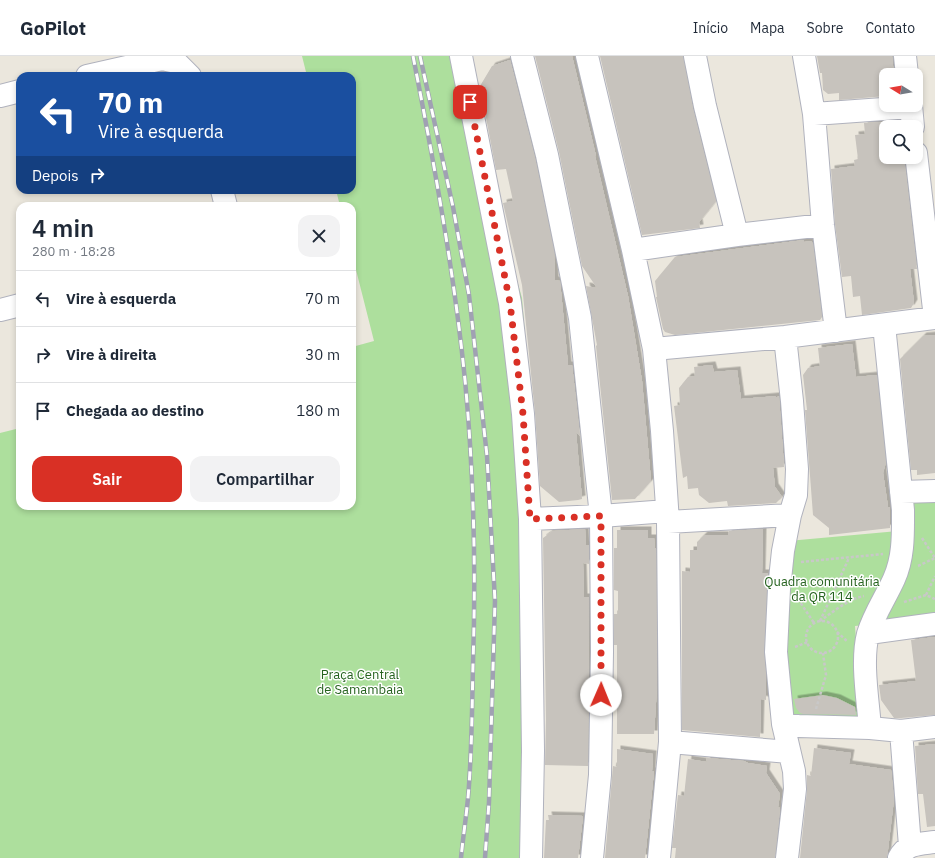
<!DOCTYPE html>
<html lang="pt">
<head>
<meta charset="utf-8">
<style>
	:root { --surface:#fff; --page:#f2f2f3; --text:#1f2937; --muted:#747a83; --line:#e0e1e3; --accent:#d93025 }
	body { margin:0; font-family:"IBM Plex Sans",sans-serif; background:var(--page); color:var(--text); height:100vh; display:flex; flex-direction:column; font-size:15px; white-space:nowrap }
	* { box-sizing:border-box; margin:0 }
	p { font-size:13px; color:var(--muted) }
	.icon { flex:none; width:22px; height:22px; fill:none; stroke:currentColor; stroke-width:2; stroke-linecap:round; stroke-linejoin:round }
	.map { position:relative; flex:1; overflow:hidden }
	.panel { position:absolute; left:16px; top:146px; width:340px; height:308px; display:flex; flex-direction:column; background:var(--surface); border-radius:12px; box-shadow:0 2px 6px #0003 }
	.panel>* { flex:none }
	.guide { position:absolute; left:16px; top:16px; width:340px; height:122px; border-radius:12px; box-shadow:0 2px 6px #0003; background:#1a4fa0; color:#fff; overflow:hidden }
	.needle { width:26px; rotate:281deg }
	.tools { position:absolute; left:879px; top:12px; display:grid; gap:8px }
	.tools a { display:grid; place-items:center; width:44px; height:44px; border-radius:8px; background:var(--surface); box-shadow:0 2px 6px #0003; font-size:20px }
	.pin { position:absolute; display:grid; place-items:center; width:34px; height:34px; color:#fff; margin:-17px; border-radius:8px; box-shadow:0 2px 6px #0006 }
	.me { position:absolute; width:44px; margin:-22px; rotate:1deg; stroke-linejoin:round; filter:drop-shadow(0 0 3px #0008) }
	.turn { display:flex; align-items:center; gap:14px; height:84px; padding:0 16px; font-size:18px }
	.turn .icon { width:52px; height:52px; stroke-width:2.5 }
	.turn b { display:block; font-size:28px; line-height:34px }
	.then { display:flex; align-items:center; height:38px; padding:0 16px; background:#0003; gap:8px; font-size:15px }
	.round { display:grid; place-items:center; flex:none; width:42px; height:42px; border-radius:12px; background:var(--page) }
	.summary { display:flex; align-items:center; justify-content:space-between; height:68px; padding:0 16px }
	h1 { font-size:24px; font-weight:600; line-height:30px }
	.action { display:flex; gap:8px; margin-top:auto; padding:8px 16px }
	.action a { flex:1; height:46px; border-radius:12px; background:var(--accent); color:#fff; font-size:16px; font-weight:600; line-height:46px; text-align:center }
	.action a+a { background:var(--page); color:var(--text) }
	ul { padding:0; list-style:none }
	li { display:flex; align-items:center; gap:12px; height:56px; padding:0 16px; border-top:1px solid var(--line) }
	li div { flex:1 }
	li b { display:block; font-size:15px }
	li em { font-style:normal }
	header { display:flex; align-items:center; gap:24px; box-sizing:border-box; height:56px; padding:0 20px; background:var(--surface); border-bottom:1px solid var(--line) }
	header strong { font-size:19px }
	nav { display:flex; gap:22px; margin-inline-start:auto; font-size:14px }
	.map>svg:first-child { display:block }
</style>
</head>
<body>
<header>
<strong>GoPilot</strong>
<nav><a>Início</a><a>Mapa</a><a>Sobre</a><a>Contato</a></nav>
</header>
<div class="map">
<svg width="935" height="802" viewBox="0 0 935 802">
	<defs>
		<filter id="shadow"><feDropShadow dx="3.5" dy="-3.5" stdDeviation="0" flood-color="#0004"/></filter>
	</defs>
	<rect width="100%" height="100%" fill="#ebe7dd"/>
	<path fill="#addf9d" d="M 302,0 L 454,0 L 522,242 L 541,471 L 532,802 L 0,802 L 0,377 L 20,372 L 20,450 L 352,450 L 352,291 L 374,285 L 352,198 L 352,150 L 340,150 L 336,134 L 352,134 L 352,20 L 307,20 Z
		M 935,437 L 935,562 L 855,570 L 862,666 L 775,656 L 777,486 L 898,475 L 899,440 Z"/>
	<path fill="#c7c3bd" filter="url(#shadow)" d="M 535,0 L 572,0 L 596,100 L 595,100 L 628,240 L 642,325 L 651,425 L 635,443 L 612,444 L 596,290 L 597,289 L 586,230 L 597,232 L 582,210 L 559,96 Z
		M 600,0 L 683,0 L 693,53 L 716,145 L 699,166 L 700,172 L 642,179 Z
		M 817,0 L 892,0 L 894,19 L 886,19 L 886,40 L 839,44 L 839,37 L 828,38 L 823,34 L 822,17 L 820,17 Z
		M 510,4 L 535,102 L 554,194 L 555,224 L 560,225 L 568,309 L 572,309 L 580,380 L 576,376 L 582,443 L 578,444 L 559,446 L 540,430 L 535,357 L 522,229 L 503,147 L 513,145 L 506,113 L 496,114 L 480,30 L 492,10 Z
		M 882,66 L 882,71 L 886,74 L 886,101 L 904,101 L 917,213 L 910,213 L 914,247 L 911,252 L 862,259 L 860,240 L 853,241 L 851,220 L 842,221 L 835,168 L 831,113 L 855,110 L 854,104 L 858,103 L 855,79 L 865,78 L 864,67 Z
		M 804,184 L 804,186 L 811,185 L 813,188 L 822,261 L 820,264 L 675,279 L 665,276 L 663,273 L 656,241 L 657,241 L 655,225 L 675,201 Z
		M 935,279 L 935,417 L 917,419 L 917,414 L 911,414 L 900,303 L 923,280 Z
		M 852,288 L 856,321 L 877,319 L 886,406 L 883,417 L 888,451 L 890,451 L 890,472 L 829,479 L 829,472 L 813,459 L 805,354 L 807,354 L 803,319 L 808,312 L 820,310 L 818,292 Z
		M 712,309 L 714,316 L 737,314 L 741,343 L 776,340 L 776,342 L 779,340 L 784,411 L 773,412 L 775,431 L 782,441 L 776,447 L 728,450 L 727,445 L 709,447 L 699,439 L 698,432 L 688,433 L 687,420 L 683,422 L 674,350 L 680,349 L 679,332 L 688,321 L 695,320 L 694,311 Z
		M 585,473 L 586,489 L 589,489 L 589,508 L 583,507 L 584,541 L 589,541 L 588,710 L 545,709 L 546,664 L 543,482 L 553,475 Z
		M 763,473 L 762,517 L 768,517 L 768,520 L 764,595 L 766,623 L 766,644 L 761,643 L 760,681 L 682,674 L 682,515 L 690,516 L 690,494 L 697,494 L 697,486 L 704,479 L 728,479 L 729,475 Z
		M 617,474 L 648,474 L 648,482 L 654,482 L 655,492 L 656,492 L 657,631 L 654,678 L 617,678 L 617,589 L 614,589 L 614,558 L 618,558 L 618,535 L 614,534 L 614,492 L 617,492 Z
		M 935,581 L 935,659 L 901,662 L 894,662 L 881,644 L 879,629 L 916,625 L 911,584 Z
		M 823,639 L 837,642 L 855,651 L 856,659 L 803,658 L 800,657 L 796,652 L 794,643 Z
		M 935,688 L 935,770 L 927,771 L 923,738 L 918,738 L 915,690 Z
		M 814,692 L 851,697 L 849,708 L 891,714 L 894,743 L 887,802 L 800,802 L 807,734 L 807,719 L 811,720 Z
		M 617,693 L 653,698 L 652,715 L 654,715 L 645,802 L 605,802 L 613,710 L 617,711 Z
		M 706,702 L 744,705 L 748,707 L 767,710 L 766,717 L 780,738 L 778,751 L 780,752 L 775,802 L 675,802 L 676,792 L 672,792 L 678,739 L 684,740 L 688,703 L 707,706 Z
		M 548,759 L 583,760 L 578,802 L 544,802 L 546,764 L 549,764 Z"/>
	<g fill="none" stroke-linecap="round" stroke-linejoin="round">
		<g stroke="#b0b2bd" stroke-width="24">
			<path id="minor" d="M 461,0 L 510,247 L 523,358 L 530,463
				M 522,0 L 547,99 L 580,262 L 601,460 L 530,463 L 533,695 L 531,802
				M 587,0 L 633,194 L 654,293 L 662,375 L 668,466 L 670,686 L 659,802
				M 695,0 L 705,50 L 737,179 L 823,169
				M 804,0 L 814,58 L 823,169 L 836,275
				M 905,0 L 907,19
				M 87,20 L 162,3 L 176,6 L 190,20
				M 0,40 L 20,35
				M 911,49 L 913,71
				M 814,58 L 911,51
				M 916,97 L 935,262
				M 222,134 L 226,150
				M 633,194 L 737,179
				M 0,254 L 20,249
				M 785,281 L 792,345 L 797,413 L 796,439 L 790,459 L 783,495 L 779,533 L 776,596 L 783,668 L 794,715 L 795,733 L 787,802
				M 654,293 L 785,281 L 935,262
				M 901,436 L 935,435
				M 668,466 L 790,459
				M 869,577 L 935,568
				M 783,668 L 798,670 L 870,672 L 901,675 L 935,671
				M 870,672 C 868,644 861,605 868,578 C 874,558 886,541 894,523 C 904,501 903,477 903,454 L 884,269
				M 901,675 L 910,790
				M 670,686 L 789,696
				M 592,802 L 600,719 L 602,596 L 601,460 L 667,455
				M 899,802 C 906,787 921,788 935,786"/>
		</g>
		<path stroke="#c8c8c8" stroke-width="2.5" stroke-dasharray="3 2" stroke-linecap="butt" d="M 922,482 L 935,502
			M 801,506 L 883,498
			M 918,510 L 935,502
			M 926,539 L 935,520
			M 798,543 L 814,567
			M 904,546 L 926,539 L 935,543
			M 820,565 C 833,556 848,543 864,540
			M 820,565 L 849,502
			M806 581a16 16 0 1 1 32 0a16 16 0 1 1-32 0Z
			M 837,576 L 848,586
			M 795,591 L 808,586
			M 816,653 L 826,619 L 823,597"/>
		<use href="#minor" stroke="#fff" stroke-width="22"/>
		<g stroke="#a0a1b3" stroke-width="4.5">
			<path id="rail" d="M 413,0 C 434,107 454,215 465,324 C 474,419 476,513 473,608 C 472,652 472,697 468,742 C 466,762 463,782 461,802
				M 420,0 L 453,151 L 469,239 L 487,400 L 495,545 L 489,746 L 485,802"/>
		</g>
		<use href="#rail" stroke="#fff" stroke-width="3" stroke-dasharray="9" stroke-linecap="butt"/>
	</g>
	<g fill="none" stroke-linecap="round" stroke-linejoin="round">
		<path stroke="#d93025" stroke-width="7" stroke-dasharray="0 12.6" d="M 470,46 L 510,247 L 523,358 L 530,463 L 601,460 L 601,639"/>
	</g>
	<g text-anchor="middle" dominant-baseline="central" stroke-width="3" stroke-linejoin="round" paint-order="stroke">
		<g font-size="13" fill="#26631f" stroke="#fff">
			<text x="822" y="525">Quadra comunitária<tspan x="822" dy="15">da QR 114</tspan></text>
			<text x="360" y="618">Praça Central<tspan x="360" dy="15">de Samambaia</tspan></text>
		</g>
	</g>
</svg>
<div class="tools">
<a><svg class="needle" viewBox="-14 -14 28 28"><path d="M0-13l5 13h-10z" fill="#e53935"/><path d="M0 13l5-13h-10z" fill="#747a83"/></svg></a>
<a><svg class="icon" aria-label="search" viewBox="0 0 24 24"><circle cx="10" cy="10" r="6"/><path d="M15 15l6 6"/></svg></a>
</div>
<div class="pin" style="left:470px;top:46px;background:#d93025"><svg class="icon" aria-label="arrive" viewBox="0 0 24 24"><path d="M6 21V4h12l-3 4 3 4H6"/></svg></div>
<svg class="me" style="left:601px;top:639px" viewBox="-20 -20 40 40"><circle r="19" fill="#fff"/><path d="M0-13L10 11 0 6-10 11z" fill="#d93025"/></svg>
<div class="guide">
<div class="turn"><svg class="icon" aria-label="left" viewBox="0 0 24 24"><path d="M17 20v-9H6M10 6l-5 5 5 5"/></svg><div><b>70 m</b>Vire à esquerda</div></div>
<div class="then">Depois<svg class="icon" aria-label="right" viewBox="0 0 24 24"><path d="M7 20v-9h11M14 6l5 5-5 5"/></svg></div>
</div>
<section class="panel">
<div class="summary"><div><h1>4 min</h1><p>280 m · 18:28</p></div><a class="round"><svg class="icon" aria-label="close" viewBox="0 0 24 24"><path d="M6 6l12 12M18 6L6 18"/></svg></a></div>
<ul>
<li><svg class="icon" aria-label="left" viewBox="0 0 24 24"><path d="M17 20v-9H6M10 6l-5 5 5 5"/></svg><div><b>Vire à esquerda</b></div><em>70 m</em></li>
<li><svg class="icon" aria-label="right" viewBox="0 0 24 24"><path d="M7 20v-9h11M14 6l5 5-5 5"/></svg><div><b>Vire à direita</b></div><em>30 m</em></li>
<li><svg class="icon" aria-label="arrive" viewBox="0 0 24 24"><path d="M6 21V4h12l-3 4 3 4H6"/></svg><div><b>Chegada ao destino</b></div><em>180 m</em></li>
</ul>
<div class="action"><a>Sair</a><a>Compartilhar</a></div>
</section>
</div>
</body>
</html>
